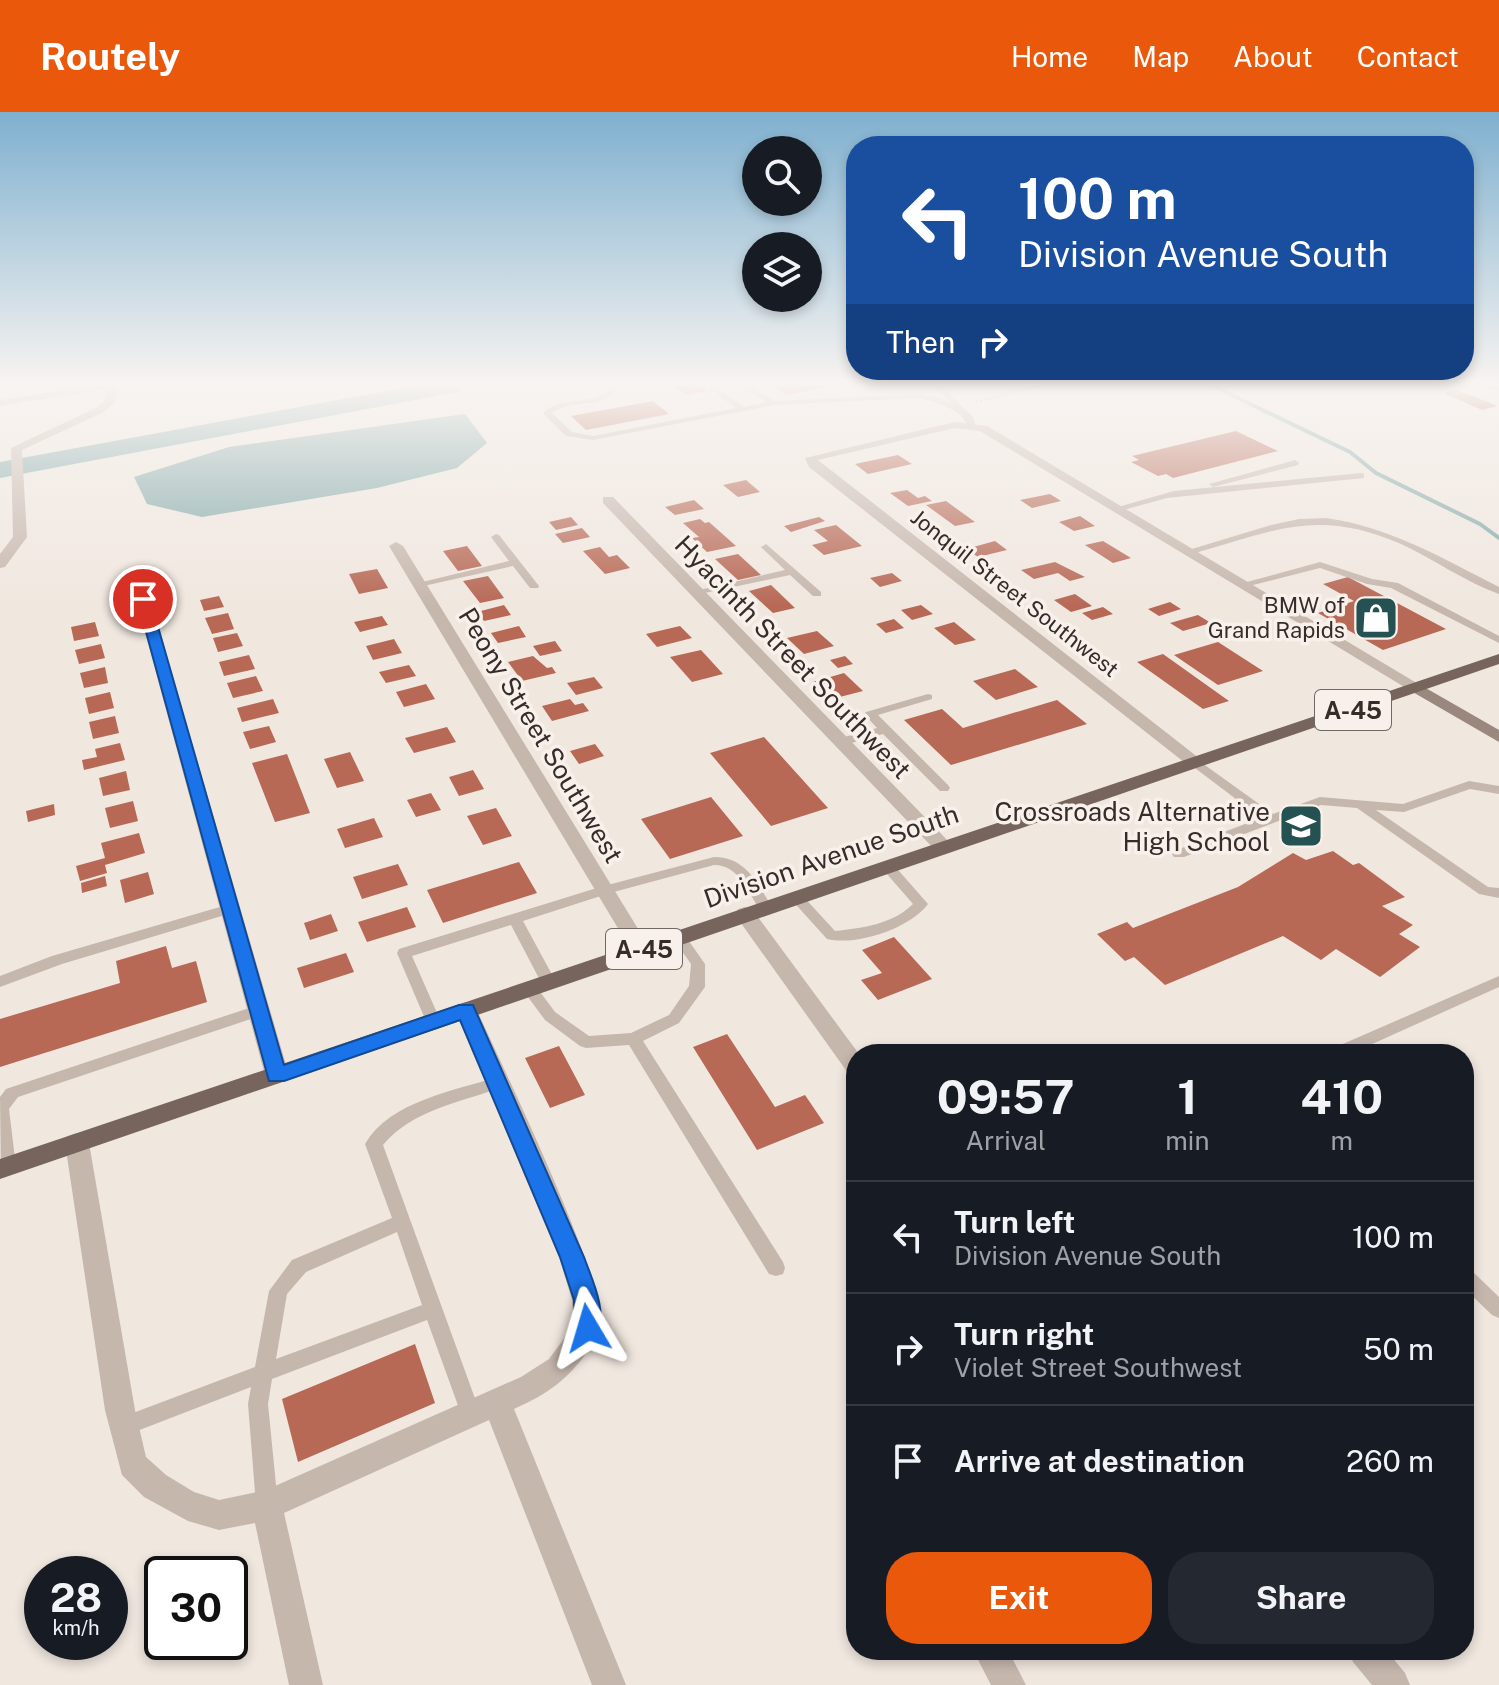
<!DOCTYPE html>
<html lang="en">
<head>
<meta charset="utf-8">
<style>
	:root { --surface:#171b24; --page:#242831; --text:#f1f3f6; --muted:#9ea1a6; --line:#363941; --accent:#ea580c }
	body { margin:0; font-family:"Public Sans",sans-serif; background:var(--page); color:var(--text); height:100vh; display:flex; flex-direction:column; font-size:30px; white-space:nowrap }
	* { box-sizing:border-box; margin:0 }
	p { font-size:26px; color:var(--muted) }
	.icon { flex:none; width:44px; height:44px; fill:none; stroke:currentColor; stroke-width:2; stroke-linecap:round; stroke-linejoin:round }
	.map { position:relative; flex:1; overflow:hidden }
	.details { position:absolute; left:846px; top:932px; width:628px; height:616px; display:flex; flex-direction:column; background:var(--surface); border-radius:32px; box-shadow:0 4px 12px #0003 }
	.details>* { flex:none }
	.guide { position:absolute; left:846px; top:24px; width:628px; height:244px; border-radius:32px; box-shadow:0 4px 12px #0003; background:#1a4fa0; color:#fff; overflow:hidden }
	.tools { position:absolute; left:742px; top:24px; display:grid; gap:16px }
	.tools a { display:grid; place-items:center; width:80px; height:80px; border-radius:50%; background:var(--surface); box-shadow:0 4px 12px #0003; font-size:40px }
	.speed { position:absolute; left:24px; top:1444px; display:flex; gap:16px; font-size:40px; font-weight:700; text-align:center }
	.speed>* { display:grid; place-content:center; width:104px; height:104px; border-radius:50%; background:var(--surface); box-shadow:0 4px 12px #0003; line-height:1 }
	.speed small { font-size:20px; font-weight:400 }
	.speed .limit { border:4px solid #111; border-radius:12px; background:#fff; color:#111 }
	.pin { position:absolute; display:grid; place-items:center; width:68px; height:68px; color:#fff; margin:-34px; border:4px solid #fff; border-radius:50%; box-shadow:0 2px 8px #0007 }
	.me { position:absolute; width:88px; margin:-44px; rotate:353deg; stroke-linejoin:round; filter:drop-shadow(0 0 6px #0008) }
	.turn { display:flex; align-items:center; gap:28px; height:168px; padding:0 40px; font-size:36px }
	.turn .icon { width:104px; height:104px; stroke-width:2.5 }
	.turn b { display:block; font-size:56px; line-height:68px }
	.then { display:flex; align-items:center; height:76px; padding:0 40px; background:#0003; gap:16px; font-size:30px }
	.eta { display:flex; justify-content:space-evenly; align-items:center; height:136px; text-align:center }
	.eta b { font-size:48px; font-weight:700; line-height:56px }
	.action { display:flex; gap:16px; margin-top:auto; padding:16px 40px }
	.action a { flex:1; height:92px; border-radius:32px; background:var(--accent); color:#fff; font-size:32px; font-weight:700; line-height:92px; text-align:center }
	.action a+a { background:var(--page); color:var(--text) }
	ul { padding:0; list-style:none }
	li { display:flex; align-items:center; gap:24px; height:112px; padding:0 40px; border-top:2px solid var(--line) }
	li div { flex:1 }
	li b { display:block; font-size:30px }
	li em { font-style:normal }
	header { display:flex; align-items:center; gap:48px; box-sizing:border-box; height:112px; padding:0 40px; background:var(--accent); color:#fff }
	header strong { font-size:38px }
	nav { display:flex; gap:44px; margin-inline-start:auto; font-size:28px }
	.map>svg:first-child { display:block }
</style>
</head>
<body>
<header>
<strong>Routely</strong>
<nav><a>Home</a><a>Map</a><a>About</a><a>Contact</a></nav>
</header>
<div class="map">
<svg width="1499" height="1573" viewBox="0 0 1499 1573">
	<rect width="100%" height="100%" fill="#f0e7df"/>
	<path fill="#82a9a9" d="M 465,302 L 487,331 L 457,356 L 377,376 L 202,405 L 147,392 L 134,365 L 229,335 Z"/>
	<g fill="none" stroke-linecap="round" stroke-linejoin="round">
		<path stroke="#82a9a9" stroke-width="4" d="M 1213,274 L 1350,340 L 1376,361 L 1480,412 L 1499,426"/>
		<path fill="#82a9a9" fill-rule="evenodd" d="M 414,274 L 464,274 L 461,279 L 452,281 L 0,366 L 0,350 Z"/>
	</g>
	<path fill="#b76956" d="M 674,274 L 699,274 L 707,279 L 687,283 Z
		M 773,274 L 824,274 L 824,275 L 786,283 Z
		M 1457,278 L 1498,294 L 1482,298 L 1444,281 Z
		M 653,289 L 669,302 L 586,318 L 571,304 Z
		M 1236,319 L 1278,339 L 1173,366 L 1166,362 L 1158,364 L 1131,350 L 1139,348 L 1132,344 Z
		M 898,343 L 912,352 L 868,362 L 855,352 Z
		M 746,368 L 760,380 L 738,385 L 723,373 Z
		M 907,378 L 918,386 L 925,384 L 932,389 L 908,394 L 890,381 Z
		M 1050,382 L 1061,389 L 1032,396 L 1020,388 Z
		M 694,388 L 704,397 L 675,403 L 665,395 Z
		M 946,389 L 975,410 L 955,414 L 926,393 Z
		M 1080,404 L 1095,414 L 1074,419 L 1059,410 Z
		M 571,405 L 578,413 L 556,418 L 549,410 Z
		M 819,405 L 825,409 L 791,420 L 784,414 Z
		M 700,407 L 705,411 L 709,410 L 736,434 L 707,440 L 692,426 L 699,425 L 683,411 Z
		M 836,413 L 862,434 L 824,443 L 812,433 L 828,429 L 814,418 Z
		M 582,416 L 590,425 L 563,431 L 555,422 Z
		M 995,429 L 1007,438 L 978,445 L 966,437 Z
		M 1103,429 L 1131,446 L 1113,451 L 1085,433 Z
		M 467,434 L 482,454 L 458,459 L 443,439 Z
		M 600,435 L 609,445 L 617,443 L 630,456 L 605,462 L 583,439 Z
		M 738,442 L 761,463 L 738,468 L 715,447 Z
		M 1055,450 L 1085,465 L 1070,469 L 1058,461 L 1034,467 L 1021,458 Z
		M 377,457 L 388,476 L 359,482 L 349,462 Z
		M 892,461 L 902,469 L 880,475 L 870,466 Z
		M 488,464 L 504,486 L 480,491 L 463,469 Z
		M 1348,465 L 1446,517 L 1383,538 L 1318,501 L 1354,489 L 1323,472 Z
		M 771,473 L 795,496 L 773,501 L 749,479 Z
		M 1075,482 L 1092,494 L 1071,500 L 1054,488 Z
		M 219,484 L 224,495 L 204,499 L 200,488 Z
		M 1170,490 L 1181,497 L 1159,504 L 1148,497 Z
		M 504,493 L 511,503 L 484,509 L 477,500 Z
		M 921,493 L 933,502 L 912,508 L 901,498 Z
		M 1103,495 L 1113,502 L 1092,508 L 1082,501 Z
		M 228,501 L 234,517 L 212,522 L 205,506 Z
		M 1198,503 L 1211,511 L 1183,519 L 1170,511 Z
		M 382,504 L 388,513 L 360,520 L 354,510 Z
		M 894,507 L 904,516 L 886,521 L 876,512 Z
		M 95,510 L 99,524 L 74,529 L 71,515 Z
		M 954,510 L 976,528 L 955,533 L 934,516 Z
		M 519,514 L 526,525 L 498,531 L 491,521 Z
		M 680,514 L 692,526 L 657,535 L 646,522 Z
		M 817,519 L 834,534 L 804,542 L 787,526 Z
		M 237,521 L 243,534 L 218,540 L 213,526 Z
		M 394,527 L 402,541 L 373,548 L 366,534 Z
		M 555,529 L 562,539 L 540,544 L 533,534 Z
		M 1218,530 L 1263,559 L 1218,573 L 1174,543 Z
		M 101,532 L 105,546 L 79,552 L 75,538 Z
		M 701,538 L 723,562 L 692,570 L 670,545 Z
		M 1163,542 L 1229,589 L 1203,597 L 1137,550 Z
		M 249,543 L 255,557 L 224,564 L 219,550 Z
		M 533,544 L 547,556 L 552,555 L 556,561 L 522,569 L 508,550 Z
		M 845,544 L 853,552 L 838,556 L 830,548 Z
		M 409,553 L 416,564 L 386,571 L 379,560 Z
		M 105,555 L 108,571 L 84,576 L 80,561 Z
		M 1015,557 L 1038,575 L 996,588 L 973,569 Z
		M 844,561 L 863,579 L 832,587 L 813,570 Z
		M 256,564 L 263,579 L 233,586 L 227,571 Z
		M 594,565 L 603,576 L 576,583 L 567,571 Z
		M 426,572 L 435,587 L 404,595 L 396,580 Z
		M 110,580 L 114,596 L 89,602 L 85,586 Z
		M 273,587 L 279,601 L 242,610 L 237,596 Z
		M 570,587 L 575,593 L 583,591 L 589,599 L 552,609 L 542,594 Z
		M 1057,588 L 1087,612 L 951,653 L 904,608 L 942,597 L 963,616 Z
		M 115,604 L 119,621 L 93,627 L 89,610 Z
		M 269,614 L 276,630 L 250,637 L 243,620 Z
		M 447,615 L 456,630 L 414,641 L 405,626 Z
		M 764,625 L 828,696 L 771,714 L 710,641 Z
		M 120,631 L 125,648 L 84,658 L 82,648 L 97,645 L 95,637 Z
		M 595,632 L 604,644 L 579,652 L 570,639 Z
		M 350,640 L 364,669 L 337,676 L 324,647 Z
		M 287,642 L 310,701 L 275,710 L 252,651 Z
		M 473,658 L 484,677 L 459,684 L 449,665 Z
		M 126,659 L 130,678 L 103,684 L 99,666 Z
		M 431,681 L 441,698 L 416,705 L 407,688 Z
		M 711,685 L 743,724 L 670,747 L 641,707 Z
		M 133,689 L 138,709 L 110,716 L 105,696 Z
		M 54,692 L 55,703 L 28,710 L 26,699 Z
		M 496,696 L 512,724 L 483,733 L 467,704 Z
		M 374,706 L 383,725 L 345,736 L 337,717 Z
		M 139,721 L 145,741 L 105,753 L 107,761 L 80,769 L 76,754 L 105,746 L 101,731 Z
		M 1333,739 L 1353,753 L 1359,751 L 1405,785 L 1382,794 L 1413,813 L 1399,822 L 1420,835 L 1380,865 L 1336,837 L 1321,848 L 1283,824 L 1165,873 L 1134,845 L 1125,849 L 1097,822 L 1127,810 L 1133,816 L 1238,775 L 1293,741 L 1306,748 Z
		M 519,750 L 537,781 L 443,811 L 427,778 Z
		M 398,752 L 408,773 L 362,787 L 353,765 Z
		M 148,760 L 154,782 L 125,791 L 120,768 Z
		M 105,764 L 107,774 L 82,781 L 81,771 Z
		M 407,795 L 416,815 L 367,830 L 358,810 Z
		M 331,802 L 338,819 L 310,828 L 304,811 Z
		M 894,825 L 932,867 L 878,888 L 861,868 L 882,861 L 862,838 Z
		M 166,834 L 172,856 L 196,849 L 207,890 L 0,955 L 0,907 L 120,871 L 116,849 Z
		M 346,841 L 354,860 L 304,876 L 297,856 Z
		M 727,922 L 775,995 L 805,983 L 824,1011 L 757,1038 L 693,935 Z
		M 559,934 L 585,983 L 550,996 L 525,946 Z
		M 415,1232 L 435,1291 L 298,1350 L 282,1287 Z"/>
	<g fill="none" stroke-linecap="round" stroke-linejoin="round">
		<path stroke="#b2a197" stroke-width="2" stroke-dasharray="2 2" stroke-linecap="butt" d="M 976,290 L 1040,274"/>
		<path fill="#c6b7ad" fill-rule="evenodd" d="M 612,274 L 620,274 C 601,301 574,284 552,301 L 572,320 L 593,324 L 736,296 L 706,274 L 715,274 L 744,295 L 767,290 L 739,274 L 748,274 L 775,289 L 918,282 L 940,286 L 951,292 L 934,274 L 942,274 L 973,305 L 975,313 L 968,315 C 963,297 935,290 918,286 L 775,293 L 593,328 L 566,324 L 543,301 C 562,282 596,296 612,274 Z
			M 1486,274 L 1499,274 L 1499,279 L 1487,276 Z
			M 1295,348 L 1299,351 L 1298,353 L 1213,375 L 1209,372 Z
			M 1361,361 L 1364,362 L 1364,366 L 1167,386 L 1116,400 L 1111,397 L 1174,379 Z
			M 1326,406 C 1390,415 1442,446 1499,475 L 1499,482 C 1465,470 1434,447 1401,432 C 1314,394 1271,421 1187,443 L 1182,440 L 1271,413 L 1299,407 Z
			M 496,422 L 499,423 L 539,474 L 538,476 L 530,476 L 513,454 L 419,475 L 414,472 L 509,449 L 491,425 Z
			M 766,432 L 821,480 L 821,484 L 813,484 L 790,463 L 695,483 L 695,479 L 785,458 L 763,437 L 761,435 Z
			M 1320,450 L 1372,467 L 1398,471 L 1499,524 L 1499,531 L 1391,476 L 1367,472 L 1320,456 L 1241,476 L 1236,473 Z
			M 928,582 L 932,583 L 932,587 L 878,603 L 948,673 L 950,676 L 948,679 L 940,679 L 883,622 L 841,634 L 835,630 L 837,627 L 877,616 L 864,602 L 866,600 Z
			M 1195,646 L 1273,702 L 1320,685 L 1403,692 L 1469,669 L 1499,674 L 1499,682 L 1470,677 L 1404,700 L 1376,698 L 1488,775 L 1499,776 L 1499,786 L 1479,782 L 1357,696 L 1321,693 L 1184,745 L 1174,745 L 1172,742 L 1174,739 L 1261,706 L 1191,653 L 1189,650 Z
			M 714,745 C 746,745 757,771 772,795 L 770,798 L 760,798 C 748,780 739,753 714,753 L 610,781 L 523,809 L 556,870 L 553,874 L 543,874 L 511,813 L 412,844 L 441,910 L 438,914 L 428,914 L 397,841 L 399,837 L 600,775 Z
			M 887,750 L 892,751 L 928,792 C 909,817 857,834 827,827 L 789,785 L 796,780 L 801,782 L 835,819 C 863,816 893,812 913,792 L 880,754 Z
			M 230,792 L 235,794 L 237,797 L 235,800 L 62,852 L 0,875 L 0,864 L 52,844 Z
			M 679,820 L 684,822 L 705,852 L 705,875 L 679,911 L 643,929 L 783,1150 L 785,1156 L 783,1162 L 776,1164 L 769,1162 L 629,933 L 586,936 L 580,934 L 545,908 L 522,877 L 525,873 L 535,873 L 555,900 L 589,924 L 631,921 L 669,903 L 689,874 L 691,852 L 672,825 Z
			M 1499,864 L 1499,875 L 1350,942 L 1327,942 L 1329,938 Z
			M 258,893 L 263,895 L 266,899 L 263,903 L 18,985 L 9,997 L 16,1055 L 13,1060 L 7,1062 L 1,1060 L 0,985 L 6,977 Z
			M 497,965 L 503,967 L 505,971 L 503,975 C 461,990 412,998 383,1033 L 481,1303 L 478,1310 L 471,1313 L 464,1310 L 427,1208 L 272,1267 L 268,1292 L 278,1393 L 275,1401 L 267,1404 L 259,1401 L 256,1393 L 248,1292 L 251,1275 L 124,1324 L 117,1321 L 114,1314 L 117,1307 L 255,1255 L 269,1179 L 292,1148 L 392,1106 L 365,1032 C 390,989 454,979 497,965 ZM 397,1120 L 422,1193 L 276,1247 L 287,1182 L 306,1160 Z
			M 1464,1156 L 1471,1158 L 1499,1185 L 1499,1206 L 1492,1203 L 1464,1176 Z"/>
		<path fill="#c6b7ad" fill-rule="evenodd" d="M 89,274 L 119,274 L 115,290 L 104,300 L 22,338 L 27,425 L 5,455 L 0,456 L 0,442 L 13,425 L 11,336 L 96,296 L 104,289 L 107,277 L 0,294 L 0,288 Z
			M 955,310 L 987,314 L 1425,576 L 1423,579 L 1411,579 L 980,319 L 955,316 L 818,348 L 1204,650 L 1201,654 L 1189,654 L 809,355 L 805,346 Z
			M 603,385 L 613,385 L 950,731 L 953,735 L 950,739 L 936,739 L 603,391 Z
			M 396,430 L 403,434 L 648,833 L 651,838 L 648,843 L 634,843 L 389,434 Z
			M 143,483 L 150,487 L 289,963 L 285,969 L 277,972 L 269,969 L 265,963 L 136,487 Z
			M 745,795 L 752,797 L 859,942 L 856,942 L 856,964 L 848,961 L 738,807 L 735,802 L 738,797 Z
			M 466,890 L 474,892 L 477,898 C 500,950 610,1175 601,1217 C 600,1224 593,1231 589,1238 C 566,1269 549,1281 514,1297 L 626,1573 L 592,1573 L 489,1308 L 284,1401 L 323,1573 L 289,1573 L 255,1411 L 219,1418 L 188,1409 L 144,1385 L 122,1363 L 105,1298 L 65,1031 L 68,1024 L 77,1021 L 86,1024 L 89,1031 L 135,1298 L 146,1345 L 166,1363 L 194,1380 L 219,1388 L 266,1378 L 521,1265 L 549,1247 L 574,1213 L 572,1188 L 559,1145 L 455,898 L 458,892 Z
			M 973,1538 L 1008,1538 L 1026,1573 L 991,1573 Z
			M 1348,1538 L 1386,1538 L 1405,1561 L 1410,1573 L 1372,1573 L 1353,1550 Z"/>
		<path fill="#9a877e" fill-rule="evenodd" d="M 1417,571 L 1499,618 L 1499,630 L 1411,579 L 1409,576 Z"/>
		<path fill="#76645d" fill-rule="evenodd" d="M 1499,542 L 1499,552 L 0,1067 L 0,1047 Z"/>
	</g>
	<linearGradient id="sky" x2="0" y2="1"><stop stop-color="#7fb0cf"/><stop offset="0.55" stop-color="#f8f4f1"/><stop offset="1" stop-color="#f8f4f1" stop-opacity="0"/></linearGradient>
	<rect width="1499" height="494" fill="url(#sky)"/>
	<path fill="#1a73e8" stroke="#114b97" stroke-width="2" d="M 143,483 L 150,487 L 284,953 L 459,893 L 473,893 L 584,1145 C 592,1168 608,1199 597,1224 L 588,1227 L 579,1224 L 575,1216 L 574,1188 L 560,1145 L 460,908 L 284,969 L 269,969 L 137,487 Z"/>
	<defs>
		<g id="shop-square" transform="scale(2.3)"><rect x="-9" y="-9" width="18" height="18" rx="4" fill="#255152" stroke="#f8f1eb"/><path d="M-5-2.5h2.3a2.7 3.5 0 0 1 5.4 0H5L5.5 6h-11ZM-1.5-2.5h3a1.5 2.3 0 0 0-3 0Z" fill="#fff"/></g>
		<g id="school-square" transform="scale(2.3)"><rect x="-9" y="-9" width="18" height="18" rx="4" fill="#255152" stroke="#f8f1eb"/><path d="M0-5L7-2L0 1L-7-2ZM-4 1L0 2.5L4 1V4Q0 6-4 4Z" fill="#fff"/></g>
	</defs>
	<g fill-rule="evenodd">
		<use href="#shop-square" x="1376" y="506"/>
		<use href="#school-square" x="1301" y="714"/>
	</g>
	<g text-anchor="middle" dominant-baseline="central" stroke-width="7" stroke-linejoin="round" paint-order="stroke">
		<g font-size="22" fill="#362d2a" stroke="#f8f1eb">
			<text transform="translate(1015 481) rotate(38)">Jonquil Street Southwest</text>
		</g>
		<g font-size="22" fill="#362d2a" stroke="#f8f1eb" text-anchor="end">
			<text x="1345" y="493">BMW of<tspan x="1345" dy="25">Grand Rapids</tspan></text>
		</g>
		<g fill="#f8f1eb" stroke="#706864" stroke-width="2">
			<rect x="1315" y="578" width="76" height="40" rx="6"/>
			<rect x="606" y="817" width="76" height="40" rx="6"/>
		</g>
		<g font-size="24" font-weight="bold" fill="#362d2a">
			<text x="1353" y="598">A-45</text>
			<text x="644" y="837">A-45</text>
		</g>
		<g font-size="26" fill="#362d2a" stroke="#f8f1eb">
			<text transform="translate(793 545) rotate(46)">Hyacinth Street Southwest</text>
			<text transform="translate(541 623) rotate(59)">Peony Street Southwest</text>
			<text transform="translate(831 744) rotate(-19)">Division Avenue South</text>
		</g>
		<g font-size="26" fill="#362d2a" stroke="#f8f1eb" text-anchor="end">
			<text x="1270" y="699">Crossroads Alternative<tspan x="1270" dy="30">High School</tspan></text>
		</g>
	</g>
</svg>
<div class="tools">
<a><svg class="icon" aria-label="search" viewBox="0 0 24 24"><circle cx="10" cy="10" r="6"/><path d="M15 15l6 6"/></svg></a>
<a><svg class="icon" aria-label="layers" viewBox="0 0 24 24"><path d="M12 4l9 5-9 5-9-5zM3 14l9 5 9-5"/></svg></a>
</div>
<div class="speed"><div>28<small>km/h</small></div><div class="limit">30</div></div>
<div class="pin" style="left:143px;top:487px;background:#d93025"><svg class="icon" aria-label="arrive" viewBox="0 0 24 24"><path d="M6 21V4h12l-3 4 3 4H6"/></svg></div>
<svg class="me" style="left:588px;top:1216px" viewBox="-20 -20 40 40"><path d="M0-17L14 15 0 8-14 15z" fill="#1a73e8" stroke="#fff" stroke-width="4"/></svg>
<div class="guide">
<div class="turn"><svg class="icon" aria-label="left" viewBox="0 0 24 24"><path d="M17 20v-9H6M10 6l-5 5 5 5"/></svg><div><b>100 m</b>Division Avenue South</div></div>
<div class="then">Then<svg class="icon" aria-label="right" viewBox="0 0 24 24"><path d="M7 20v-9h11M14 6l5 5-5 5"/></svg></div>
</div>
<section class="details">
<div class="eta">
<div><b>09:57</b><p>Arrival</p></div>
<div><b>1</b><p>min</p></div>
<div><b>410</b><p>m</p></div>
</div>
<ul>
<li><svg class="icon" aria-label="left" viewBox="0 0 24 24"><path d="M17 20v-9H6M10 6l-5 5 5 5"/></svg><div><b>Turn left</b><p>Division Avenue South</p></div><em>100 m</em></li>
<li><svg class="icon" aria-label="right" viewBox="0 0 24 24"><path d="M7 20v-9h11M14 6l5 5-5 5"/></svg><div><b>Turn right</b><p>Violet Street Southwest</p></div><em>50 m</em></li>
<li><svg class="icon" aria-label="arrive" viewBox="0 0 24 24"><path d="M6 21V4h12l-3 4 3 4H6"/></svg><div><b>Arrive at destination</b></div><em>260 m</em></li>
</ul>
<div class="action"><a>Exit</a><a>Share</a></div>
</section>
</div>
</body>
</html>
